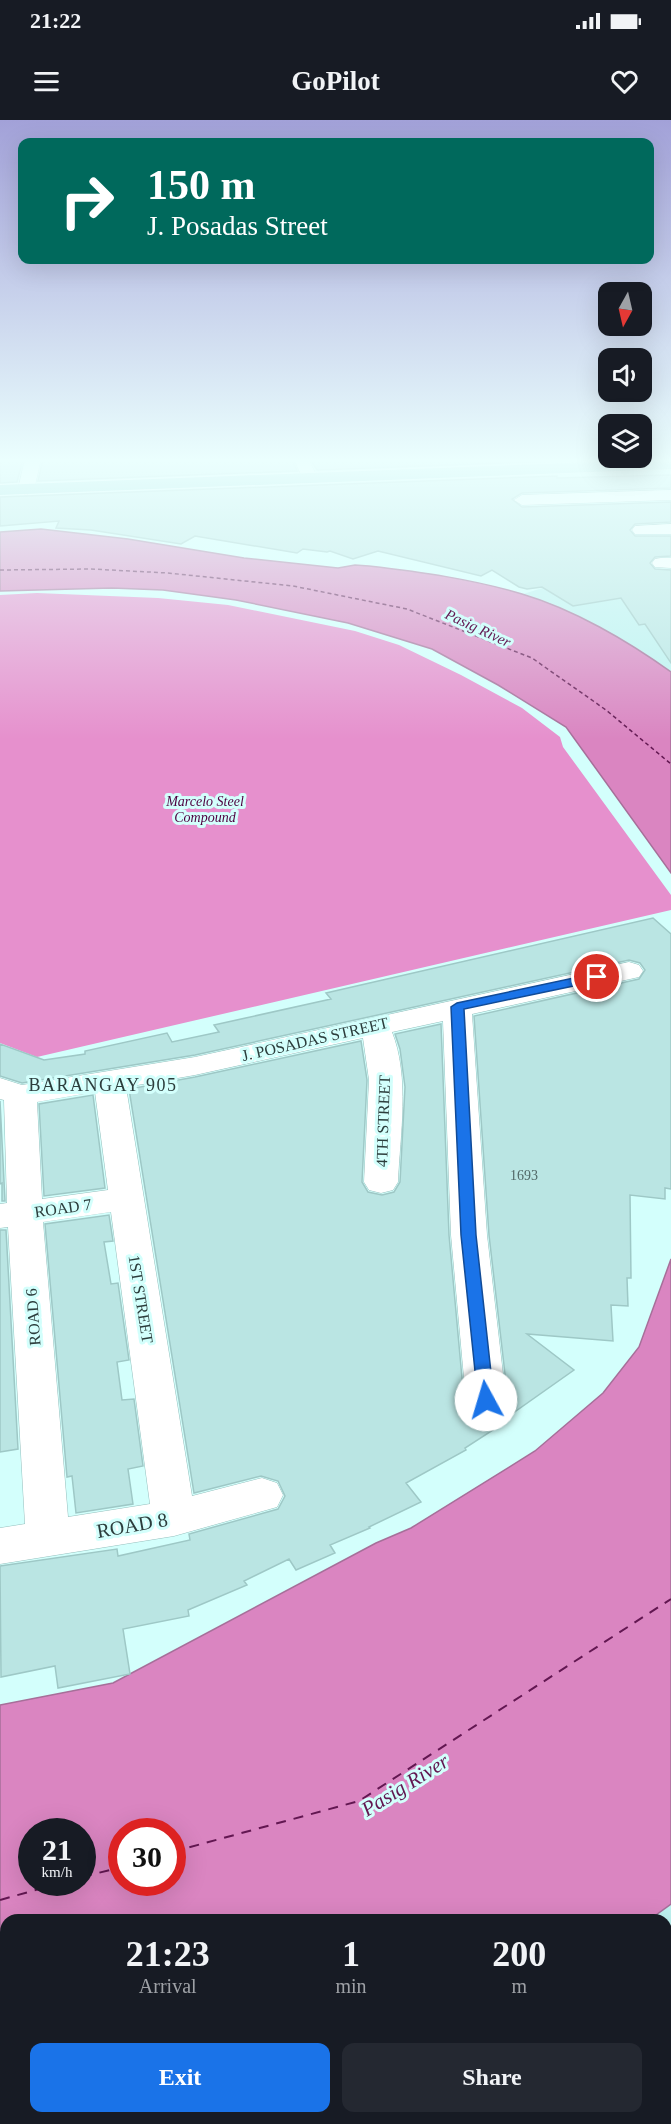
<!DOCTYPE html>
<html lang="en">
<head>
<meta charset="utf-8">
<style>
	:root { --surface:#171b24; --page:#242831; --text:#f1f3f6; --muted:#9ea1a6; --accent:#1a73e8 }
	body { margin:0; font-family:Georgia,serif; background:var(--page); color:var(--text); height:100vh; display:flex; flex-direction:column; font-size:22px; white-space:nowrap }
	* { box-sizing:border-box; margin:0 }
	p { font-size:20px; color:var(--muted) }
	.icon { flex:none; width:33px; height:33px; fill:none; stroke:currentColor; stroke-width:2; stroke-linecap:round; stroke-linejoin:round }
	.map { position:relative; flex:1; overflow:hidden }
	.drawer { position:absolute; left:0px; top:1794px; width:672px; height:210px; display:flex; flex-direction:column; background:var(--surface); border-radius:18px 18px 0 0; box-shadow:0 6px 24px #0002 }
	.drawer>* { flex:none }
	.hud { position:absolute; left:18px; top:18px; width:636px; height:126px; border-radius:12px; box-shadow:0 6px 24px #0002; background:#00695c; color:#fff; overflow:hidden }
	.needle { width:39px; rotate:188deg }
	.fabs { position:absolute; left:598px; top:162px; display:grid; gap:12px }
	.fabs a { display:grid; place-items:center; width:54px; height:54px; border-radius:12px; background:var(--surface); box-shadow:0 6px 24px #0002; font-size:30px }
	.speed { position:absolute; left:18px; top:1698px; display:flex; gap:12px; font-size:30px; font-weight:700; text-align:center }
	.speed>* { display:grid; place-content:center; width:78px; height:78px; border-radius:50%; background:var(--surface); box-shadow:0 6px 24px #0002; line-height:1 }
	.speed small { font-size:15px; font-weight:400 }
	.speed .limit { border:9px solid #d22; background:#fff; color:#111 }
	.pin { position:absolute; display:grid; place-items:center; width:51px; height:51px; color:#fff; margin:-26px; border:3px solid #fff; border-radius:50%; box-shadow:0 2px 6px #0007 }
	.me { position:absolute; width:66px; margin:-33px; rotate:354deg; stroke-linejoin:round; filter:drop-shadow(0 0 4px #0008) }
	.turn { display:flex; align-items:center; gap:21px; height:126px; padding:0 30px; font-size:27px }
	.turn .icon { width:78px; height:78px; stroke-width:2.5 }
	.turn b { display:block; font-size:42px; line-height:51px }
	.eta { display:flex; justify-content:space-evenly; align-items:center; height:102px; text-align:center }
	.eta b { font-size:36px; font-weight:700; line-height:42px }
	.primary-button { display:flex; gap:12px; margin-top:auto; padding:12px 30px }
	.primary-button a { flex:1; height:69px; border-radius:12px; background:var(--accent); color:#fff; font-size:24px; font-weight:700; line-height:69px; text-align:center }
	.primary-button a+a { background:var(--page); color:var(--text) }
	.status { display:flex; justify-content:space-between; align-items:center; height:42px; padding:0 30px; background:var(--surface); direction:ltr }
	.status svg { height:16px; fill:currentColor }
	header { display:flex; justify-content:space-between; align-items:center; height:78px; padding:0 30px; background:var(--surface); font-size:27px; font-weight:700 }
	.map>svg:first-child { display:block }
</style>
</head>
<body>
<div class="status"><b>21:22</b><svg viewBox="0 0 49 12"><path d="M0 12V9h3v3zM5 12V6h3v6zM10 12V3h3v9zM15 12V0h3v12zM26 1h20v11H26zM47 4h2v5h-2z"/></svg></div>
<header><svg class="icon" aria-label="menu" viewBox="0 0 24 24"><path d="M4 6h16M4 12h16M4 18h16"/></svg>GoPilot<svg class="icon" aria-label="heart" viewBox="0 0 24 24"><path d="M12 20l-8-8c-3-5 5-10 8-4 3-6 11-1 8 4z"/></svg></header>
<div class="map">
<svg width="671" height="2004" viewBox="0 0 671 2004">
	<rect width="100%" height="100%" fill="#d3fffc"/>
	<path fill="#bdf1ef" d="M 671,454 L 671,552 L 640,530 L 576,496 L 523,474 L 549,466 Z
		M 671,1784 L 671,2004 L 376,2004 L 384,1998 L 666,1998 L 666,1800 L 649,1800 Z"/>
	<path fill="#e690cd" d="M 37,473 L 158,478 L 228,485 L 355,511 L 399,525 L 461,555 L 522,588 L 560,617 L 563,627 L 671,775 L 671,790 L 37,937 L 0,923 L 0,475 Z"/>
	<path fill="#da85c1" stroke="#a66f99" stroke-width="1.5" fill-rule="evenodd" d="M 41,409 L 128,419 L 244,438 L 338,448 L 355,445 L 369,446 C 421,452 472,459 522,474 C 573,489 628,521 671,552 L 671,753 L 566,607 L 498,565 L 432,529 L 348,503 L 236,480 L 163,470 L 112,468 L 0,471 L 0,412 Z
		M 671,1139 L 671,1784 L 649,1800 L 6,1800 L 6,1998 L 384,1998 L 376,2004 L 0,2004 L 0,1585 L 113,1563 L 376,1423 L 411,1408 L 535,1331 L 603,1273 L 639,1227 ZM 32,1712 L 82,1712 L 82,1762 L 32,1762 ZM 122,1712 L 172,1712 L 172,1762 L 122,1762 Z"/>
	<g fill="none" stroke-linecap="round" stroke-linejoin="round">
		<path stroke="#621751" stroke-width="1.5" stroke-dasharray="4 3" stroke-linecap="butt" d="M 0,450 L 91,449 L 168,453 L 293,466 L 407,489 L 532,538 L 606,590 L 671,644"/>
		<path stroke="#621751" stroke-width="2" stroke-dasharray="10 8" stroke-linecap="butt" d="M 172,1732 L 359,1681 L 671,1479
			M 82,1757 L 122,1747
			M 0,1780 L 64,1762"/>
	</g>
	<path fill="#bae5e3" stroke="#9ec8c6" stroke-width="1.5" d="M 0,339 L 23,339 L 17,362 L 0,363 Z
		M 43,339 L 292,339 L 297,351 L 38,361 Z
		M 310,339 L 554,339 L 555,341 L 317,350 Z
		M 671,355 L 671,368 L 522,373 L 512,379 L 522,387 L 671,382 L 671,402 L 635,404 L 630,410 L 635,416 L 671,416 L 671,436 L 655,437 L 650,443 L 655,449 L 671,450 L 671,543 L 645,504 L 639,505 L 621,478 L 573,486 L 542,467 L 527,469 L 519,467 L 492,450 L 481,456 L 378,431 L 353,439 L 330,431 L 327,432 L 303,429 L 297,433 L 195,416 L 181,424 L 91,410 L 56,408 L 59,401 L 0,406 L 0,377 L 557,356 L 557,358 Z
		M 653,798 L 671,814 L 671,1069 L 665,1068 L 665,1079 L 630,1075 L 631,1158 L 627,1158 L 628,1186 L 611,1185 L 613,1221 L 527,1214 L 574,1250 L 492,1308 L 493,1310 L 465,1328 L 466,1330 L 406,1363 L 421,1382 L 369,1407 L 370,1408 L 330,1425 L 335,1433 L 296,1450 L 289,1439 L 244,1461 L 247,1465 L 188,1490 L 189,1496 L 123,1509 L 130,1554 L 58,1568 L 55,1546 L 1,1557 L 0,1446 L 117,1429 L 118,1436 L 190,1420 L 189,1414 L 278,1389 L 285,1376 L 278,1361 L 261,1356 L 194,1373 L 129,969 L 195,957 L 361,921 L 367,960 L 362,1062 L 368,1072 L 382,1075 L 394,1072 L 400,1062 L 405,967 L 400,929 L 395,914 L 441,904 L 449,1115 L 464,1280 L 471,1293 L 487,1297 L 501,1293 L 508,1280 L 489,1115 L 474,896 L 639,859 L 645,850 L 640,843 L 629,840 L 195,935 L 22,963 L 0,956 L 0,924 L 44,940 L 85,934 L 85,931 L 167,913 L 172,922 L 219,912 L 214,905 L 331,879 L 326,873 Z
		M 93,975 L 105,1068 L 44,1076 L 39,984 Z
		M 0,981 L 5,1081 L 2,1081 L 2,1063 L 0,1064 Z
		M 109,1095 L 113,1121 L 104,1122 L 111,1164 L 118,1163 L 129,1240 L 117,1242 L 122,1280 L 134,1279 L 143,1346 L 128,1349 L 133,1384 L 76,1393 L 72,1356 L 67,1357 L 45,1104 Z
		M 0,1110 L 6,1110 L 18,1329 L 0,1332 Z"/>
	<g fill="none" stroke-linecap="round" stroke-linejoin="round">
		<g stroke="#95bfbd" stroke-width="1">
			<path id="minor" d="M 25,339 L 41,339 L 34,370 L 26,375 L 18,370 Z
				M 294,339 L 308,339 L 318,358 L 316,361 L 304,361 Z
				M 671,370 L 671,380 L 522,385 L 514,380 L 522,375 Z
				M 671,404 L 671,414 L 635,414 L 632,410 L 635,406 Z
				M 661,438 L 671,438 L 671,448 L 655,447 L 652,443 L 655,439 Z
				M 629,842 L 639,845 L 643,851 L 639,857 L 472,894 L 487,1115 L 506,1280 L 500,1291 L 486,1295 L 472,1291 L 466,1280 L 451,1115 L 443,901 L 392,912 C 410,958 400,1014 398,1062 L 393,1070 L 381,1073 L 369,1070 L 364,1062 L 369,960 L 363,918 L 195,955 L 126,967 L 192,1376 L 262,1358 L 277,1363 L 283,1375 L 277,1387 L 174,1416 L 0,1444 L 0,1408 L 25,1404 L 8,1107 L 0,1108 L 0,1084 L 7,1083 L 4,980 L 0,979 L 0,958 L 22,965 L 195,937 ZM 95,972 L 108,1070 L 42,1079 L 37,982 ZM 111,1092 L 150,1384 L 68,1397 L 43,1102 Z"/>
		</g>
		<g stroke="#fff" stroke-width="1">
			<path id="major" d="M 671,339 L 671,349 L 0,375 L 0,365 Z"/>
		</g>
		<use href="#minor" fill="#fff" fill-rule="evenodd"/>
		<use href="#major" fill="#8fd6d4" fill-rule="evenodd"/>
	</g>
	<linearGradient id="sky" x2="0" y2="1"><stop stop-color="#a2a1d8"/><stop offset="0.55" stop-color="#ebfffe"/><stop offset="1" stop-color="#ebfffe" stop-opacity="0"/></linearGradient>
	<rect width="671" height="619" fill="url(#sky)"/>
	<path fill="#1a73e8" stroke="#114b97" stroke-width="1.5" d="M 597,853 L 603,857 L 602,860 L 464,889 L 476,1115 L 494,1280 L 492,1284 L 486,1286 L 480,1284 L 478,1280 L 461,1115 L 451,887 L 457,883 Z"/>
	<g text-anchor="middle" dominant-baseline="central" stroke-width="6" stroke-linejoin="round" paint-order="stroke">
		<g font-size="14" font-style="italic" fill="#4e003f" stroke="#d3fffc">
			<text x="205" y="681">Marcelo Steel<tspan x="205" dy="16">Compound</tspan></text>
		</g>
		<g font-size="14" fill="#506766">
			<text x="524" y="1055">1693</text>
		</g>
		<g font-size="15" font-style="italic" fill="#621751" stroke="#d3fffc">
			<text transform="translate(478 508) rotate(25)">Pasig River</text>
		</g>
		<g font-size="16" fill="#2c3d3c" stroke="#d3fffc">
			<text transform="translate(315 919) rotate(-13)">J. POSADAS STREET</text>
			<text transform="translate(383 1001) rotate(-88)">4TH STREET</text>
			<text transform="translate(63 1088) rotate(-8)">ROAD 7</text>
			<text transform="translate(141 1179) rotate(81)">1ST STREET</text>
			<text transform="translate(33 1197) rotate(-94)">ROAD 6</text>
		</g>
		<g font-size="18" letter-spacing="1.5" fill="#2c3d3c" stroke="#d3fffc">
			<text x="103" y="965">BARANGAY 905</text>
		</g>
		<g font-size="20" fill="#2c3d3c" stroke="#d3fffc">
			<text transform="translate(132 1405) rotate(-10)">ROAD 8</text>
		</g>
		<g font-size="21" font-style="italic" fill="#621751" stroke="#d3fffc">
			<text transform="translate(405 1665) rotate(-32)">Pasig River</text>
		</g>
	</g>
</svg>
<div class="fabs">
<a><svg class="needle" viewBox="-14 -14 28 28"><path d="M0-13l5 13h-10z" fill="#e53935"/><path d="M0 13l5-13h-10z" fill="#9ea1a6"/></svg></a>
<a><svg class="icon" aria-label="sound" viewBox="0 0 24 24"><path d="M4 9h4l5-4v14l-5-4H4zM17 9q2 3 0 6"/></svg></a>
<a><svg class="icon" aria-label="layers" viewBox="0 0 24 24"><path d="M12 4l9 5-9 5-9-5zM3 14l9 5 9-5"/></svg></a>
</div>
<div class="speed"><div>21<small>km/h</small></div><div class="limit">30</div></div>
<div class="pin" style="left:597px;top:857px;background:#d93025"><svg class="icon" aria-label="arrive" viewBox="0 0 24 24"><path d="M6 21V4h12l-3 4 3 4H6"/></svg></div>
<svg class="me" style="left:486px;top:1280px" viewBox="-20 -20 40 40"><circle r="19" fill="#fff"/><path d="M0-13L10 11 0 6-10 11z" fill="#1a73e8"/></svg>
<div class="hud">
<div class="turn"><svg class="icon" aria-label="right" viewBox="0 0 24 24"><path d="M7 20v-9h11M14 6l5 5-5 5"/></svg><div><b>150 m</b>J. Posadas Street</div></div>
</div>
<section class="drawer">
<div class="eta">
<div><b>21:23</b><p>Arrival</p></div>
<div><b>1</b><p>min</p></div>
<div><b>200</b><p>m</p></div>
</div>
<div class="primary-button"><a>Exit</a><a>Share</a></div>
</section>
</div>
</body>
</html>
